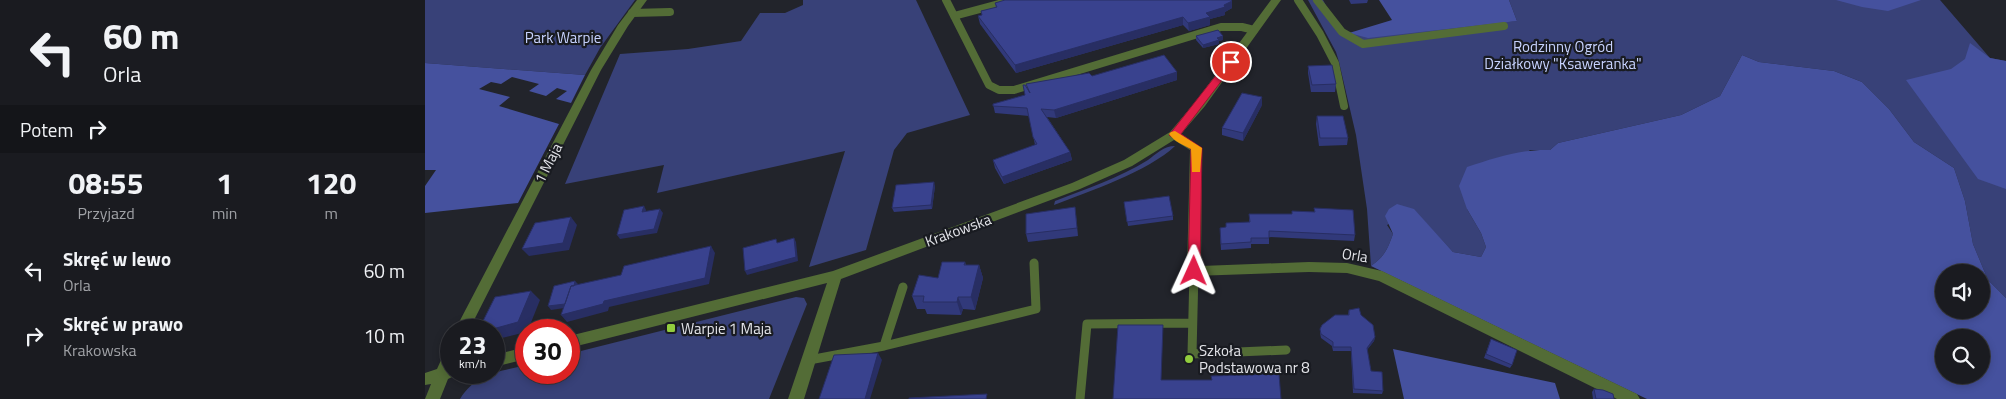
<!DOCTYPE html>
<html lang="pl">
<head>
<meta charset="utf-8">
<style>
	:root { --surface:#1a1b20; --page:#27282d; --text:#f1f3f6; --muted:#9fa1a5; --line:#38393e }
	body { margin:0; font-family:"Titillium Web",sans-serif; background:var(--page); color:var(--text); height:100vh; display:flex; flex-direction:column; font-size:19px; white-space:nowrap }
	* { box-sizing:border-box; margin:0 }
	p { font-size:16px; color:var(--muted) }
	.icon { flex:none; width:28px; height:28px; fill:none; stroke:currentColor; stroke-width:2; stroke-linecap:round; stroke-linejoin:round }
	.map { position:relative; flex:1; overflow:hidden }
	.side { display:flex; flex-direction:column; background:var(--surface); width:425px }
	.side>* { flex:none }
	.banner { background:#1a1b20; color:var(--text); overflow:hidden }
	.tools { position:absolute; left:1510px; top:264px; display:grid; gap:10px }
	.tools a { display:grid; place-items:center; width:55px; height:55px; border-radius:50%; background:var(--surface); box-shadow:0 2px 8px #0003,0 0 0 1px var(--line); font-size:25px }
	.speed { position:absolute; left:15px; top:319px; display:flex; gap:10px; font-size:25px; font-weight:700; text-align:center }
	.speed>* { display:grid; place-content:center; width:65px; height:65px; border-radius:50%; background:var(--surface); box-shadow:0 2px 8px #0003,0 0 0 1px var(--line); line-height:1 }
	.speed small { font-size:12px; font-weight:400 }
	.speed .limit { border:8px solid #d22; background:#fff; color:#111 }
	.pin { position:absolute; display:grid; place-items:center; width:42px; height:42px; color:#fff; margin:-21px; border:2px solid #fff; border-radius:50%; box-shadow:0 1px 5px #0007 }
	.me { position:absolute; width:55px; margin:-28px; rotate:1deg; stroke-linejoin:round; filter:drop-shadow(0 0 4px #0008) }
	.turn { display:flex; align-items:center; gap:18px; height:105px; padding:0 20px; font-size:22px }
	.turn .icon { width:65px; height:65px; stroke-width:2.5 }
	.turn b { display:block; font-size:35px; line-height:42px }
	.then { display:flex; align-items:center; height:48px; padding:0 20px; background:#0003; gap:10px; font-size:19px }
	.eta { display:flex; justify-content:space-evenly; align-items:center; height:85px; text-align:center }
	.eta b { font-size:30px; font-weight:700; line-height:35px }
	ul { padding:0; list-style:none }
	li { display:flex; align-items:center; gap:15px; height:65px; padding:0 20px }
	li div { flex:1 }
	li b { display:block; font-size:19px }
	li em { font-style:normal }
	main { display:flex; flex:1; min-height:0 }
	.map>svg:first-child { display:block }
</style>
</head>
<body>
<main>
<section class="side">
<div class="banner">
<div class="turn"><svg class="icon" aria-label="left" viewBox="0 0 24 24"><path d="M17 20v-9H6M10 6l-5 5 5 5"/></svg><div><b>60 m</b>Orla</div></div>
<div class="then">Potem<svg class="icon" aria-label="right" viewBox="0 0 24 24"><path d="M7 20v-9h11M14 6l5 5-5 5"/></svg></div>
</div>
<div class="eta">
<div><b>08:55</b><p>Przyjazd</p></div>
<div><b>1</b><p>min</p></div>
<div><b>120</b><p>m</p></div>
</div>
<ul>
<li><svg class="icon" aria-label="left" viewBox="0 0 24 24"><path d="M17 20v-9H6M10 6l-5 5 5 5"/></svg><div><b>Skręć w lewo</b><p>Orla</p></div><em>60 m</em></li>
<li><svg class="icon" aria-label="right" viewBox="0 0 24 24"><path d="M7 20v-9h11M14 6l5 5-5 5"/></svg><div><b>Skręć w prawo</b><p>Krakowska</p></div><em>10 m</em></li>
</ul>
</section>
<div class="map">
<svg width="1581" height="399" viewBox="0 0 1581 399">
	<rect width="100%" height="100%" fill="#22242b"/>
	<path fill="#384178" d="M 0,0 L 210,0 L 175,48 L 160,75 L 0,63 Z
		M 378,0 L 491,0 L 545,115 L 482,133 L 469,150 L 441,250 L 384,267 L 420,151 L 232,193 L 239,165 L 140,184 L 195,54 L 263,49 L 316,41 L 335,13 L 360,13 L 378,5 Z
		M 883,0 L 898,0 L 910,23 L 924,33 L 1092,21 L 1084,0 L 1515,0 L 1565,58 L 1581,61 L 1581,298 L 1563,280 L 1548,244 L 1540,201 L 1529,168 L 1489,142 L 1464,109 L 1437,82 L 1409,71 L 1334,62 L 1317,55 L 1295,96 L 1256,115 L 1133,143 L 1125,150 L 1105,150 L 1042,209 L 1056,233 L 1061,247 L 1056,257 L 1028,252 L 989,210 L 962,225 L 968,234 C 962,250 960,256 946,266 L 942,209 L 931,135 L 914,62 L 911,52 Z
		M 750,146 C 724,171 663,192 629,205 L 630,201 C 661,189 694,178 723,160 C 731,154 739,146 750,146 Z
		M 371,297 L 379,298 L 382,304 L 344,399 L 35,399 C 51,373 73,372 101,365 L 101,372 L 144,372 L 144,354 Z"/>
	<path fill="#45519e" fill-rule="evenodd" d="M 954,0 L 1084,0 L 1092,21 L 943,38 L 924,33 L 967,20 Z
		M 1411,0 L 1496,0 L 1463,11 L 1437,7 Z
		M 1545,43 L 1565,58 L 1581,61 L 1581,189 L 1553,179 L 1481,80 L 1526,69 L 1540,59 Z
		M 1317,55 L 1334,62 L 1409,71 L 1437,82 L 1464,109 L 1489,142 L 1529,168 L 1540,201 L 1548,244 L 1563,280 L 1581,298 L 1581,399 L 1222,399 L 946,266 C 960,256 962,250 968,234 L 960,216 L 964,209 L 972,204 L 989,209 L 1028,252 L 1056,257 L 1061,247 L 1056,233 L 1042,209 L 1034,186 L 1042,167 C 1070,158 1095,149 1125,150 L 1133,143 L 1256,115 L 1295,96 ZM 1519,272 L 1556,272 L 1556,310 L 1519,310 ZM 1519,338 L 1556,338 L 1556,375 L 1519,375 Z
		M 0,63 L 160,75 L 146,103 L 131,99 L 142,91 L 132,88 L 121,96 L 104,91 L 114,84 L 87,77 L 76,84 L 66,82 L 54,89 L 85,97 L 74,106 L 134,124 L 93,203 L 0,213 L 0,186 L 11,170 L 0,170 Z
		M 968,349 L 1130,383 L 1135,399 L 979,399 Z"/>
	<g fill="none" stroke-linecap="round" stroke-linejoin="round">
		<path stroke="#536c36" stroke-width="8" d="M 521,0 L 564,85 L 574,90 L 589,90 L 796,27 L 817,27 L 829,30
			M 873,0 L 895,34 L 910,63 L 919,106
			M 892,0 L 917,32 L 938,44 L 1079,26
			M 207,13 L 245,12
			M 529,16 L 589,0"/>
		<path stroke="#536c36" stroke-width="9" d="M 769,271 L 767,354 L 861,350
			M 459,346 L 478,287
			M 384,360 L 459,346 L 611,309 L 609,263
			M 655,399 L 662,324 L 767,323"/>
		<path fill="#536c36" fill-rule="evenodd" d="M 212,0 L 222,0 L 203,26 L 176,70 L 44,330 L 30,330 L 166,70 L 193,25 Z
			M 846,0 L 856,0 L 780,106 L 756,134 L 777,148 L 776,266 L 884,262 L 922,263 L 957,271 L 1212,394 L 1215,399 L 1192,399 L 954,281 L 922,273 L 884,272 L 769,276 L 764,275 L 762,271 L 765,150 L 749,140 L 707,166 L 655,189 L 416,279 L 379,399 L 363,399 L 402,283 L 144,348 L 144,336 L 408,271 L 647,183 L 699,160 L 745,132 L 772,100 Z
			M 26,347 L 26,372 L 31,372 L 29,376 L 23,379 L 15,399 L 0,399 L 6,384 L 0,385 L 0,373 L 12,369 L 21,349 Z
			M 101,347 L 101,359 L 69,367 L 69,355 Z"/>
	</g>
	<path fill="#31397a" d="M 924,0 L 943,0 L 942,3 L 926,4 Z
		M 807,1 L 807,8 L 800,12 L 800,15 L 785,19 L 785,25 L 764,31 L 758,25 L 591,73 L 555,24 L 553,16 L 557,15 L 556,11 L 571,8 L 570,3 Z
		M 771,36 L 798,40 L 794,41 L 794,44 L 778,48 L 771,40 Z
		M 883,66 L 911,84 L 910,92 L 886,92 L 883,73 Z
		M 752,72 L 752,80 L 631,118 L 622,117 L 645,152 L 647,160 L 579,184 L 570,168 L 568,160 L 610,145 L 604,116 L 570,113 L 568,104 L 667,76 Z
		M 837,105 L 818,141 L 797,135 L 797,128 Z
		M 892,116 L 923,138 L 922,145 L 894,146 L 891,124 Z
		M 510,186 L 507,209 L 469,212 L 467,208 Z
		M 699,202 L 748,216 L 748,220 L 703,226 Z
		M 889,208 L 930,235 L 929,241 L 844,237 L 844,244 L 826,244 L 826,248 L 796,250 L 795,234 L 801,227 L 824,222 L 824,214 L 867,214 L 889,212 Z
		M 651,215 L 653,236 L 603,242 L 601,234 Z
		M 540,262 L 541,265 L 554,265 L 558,278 L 550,310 L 538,309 L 536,315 L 502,314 L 500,309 L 492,309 L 487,296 L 513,278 Z
		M 924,310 L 936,315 L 950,337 L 949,341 L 942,350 L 946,371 L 958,391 L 957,394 L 928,393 L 926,351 L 908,351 L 907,346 L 896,338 L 895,333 L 895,329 L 923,315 Z
		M 1066,339 L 1087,365 L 1085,368 L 1059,358 Z
		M 1169,389 L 1189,399 L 1168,399 L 1167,392 Z"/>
	<path fill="#282e63" d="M 807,1 L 807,8 L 800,12 L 800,15 L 785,19 L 785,25 L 764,31 L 763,23 L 781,13 L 799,5 Z
		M 758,17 L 758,25 L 591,73 L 590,65 Z
		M 798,36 L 798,40 L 794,41 L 794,44 L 778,48 L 778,45 L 792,38 Z
		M 752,72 L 752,80 L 631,118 L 629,110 Z
		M 837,97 L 837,105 L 818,141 L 818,133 Z
		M 645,152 L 647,160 L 579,184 L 577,177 Z
		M 509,182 L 510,186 L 507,209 L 506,205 Z
		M 219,206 L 221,210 L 220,216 L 217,212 Z
		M 235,209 L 238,213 L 232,233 L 195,239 L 192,235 Z
		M 146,217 L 152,225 L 144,250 L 104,256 L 97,249 Z
		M 369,238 L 371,242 L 373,261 L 322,275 L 320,271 Z
		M 286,246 L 290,253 L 284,284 L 184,307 L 183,311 L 142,322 L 136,315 L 179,301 Z
		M 554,265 L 558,278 L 550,310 L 546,297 Z
		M 150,281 L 154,285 L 146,307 L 126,310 L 123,306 Z
		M 106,291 L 115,300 L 103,330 L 101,330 L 101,332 L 69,340 L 69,330 L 64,330 Z
		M 533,297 L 538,309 L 536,315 L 532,302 Z
		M 950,337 L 949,341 L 941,351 L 942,348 Z
		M 453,353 L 457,360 L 445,399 L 440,399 Z"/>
	<path fill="#39428e" stroke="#282e63" d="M 580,0 L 806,0 L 807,1 L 799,5 L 800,7 L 781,13 L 785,17 L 763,23 L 758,17 L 590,65 L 553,16 L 557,15 L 556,11 L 572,7 L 570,3 Z
		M 793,30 L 798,36 L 792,38 L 794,40 L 778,45 L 771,36 Z
		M 739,55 L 752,72 L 629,110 L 616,109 L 645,152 L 577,177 L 568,160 L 612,144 L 608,137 L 602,108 L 568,106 L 568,104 L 600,95 L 598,85 L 600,85 L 605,93 L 601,84 L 664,73 L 667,76 Z
		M 907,65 L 911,84 L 887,85 L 883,66 Z
		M 817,93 L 837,97 L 818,133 L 797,128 Z
		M 892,116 L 918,116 L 923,138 L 895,138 Z
		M 509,182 L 506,205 L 467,208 L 471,185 Z
		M 744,196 L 748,216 L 702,222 L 699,202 Z
		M 219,206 L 217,212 L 235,209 L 229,229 L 192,235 L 199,210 Z
		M 650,207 L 652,228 L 601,234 L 601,214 Z
		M 889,208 L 928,210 L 930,235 L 844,231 L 844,238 L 826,238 L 826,242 L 796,244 L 795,228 L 801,227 L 801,223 L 825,222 L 824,214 L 867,214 L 867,211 L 890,212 Z
		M 146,217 L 138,243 L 97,249 L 110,223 Z
		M 369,238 L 371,257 L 320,271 L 318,248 L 351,239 L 352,243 Z
		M 286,246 L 280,278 L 179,301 L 178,304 L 136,315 L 146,286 L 196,275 L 199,266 Z
		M 517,262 L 540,262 L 539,265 L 554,265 L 546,297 L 533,297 L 532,302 L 498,302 L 499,296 L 487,296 L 494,275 L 513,278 Z
		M 150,281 L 149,286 L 146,286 L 140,304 L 123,306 L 129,286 Z
		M 106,291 L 93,322 L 64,330 L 58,330 L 58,329 L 54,329 L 70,297 Z
		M 934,308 L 936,315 L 948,325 L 950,337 L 942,348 L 946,371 L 957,372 L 958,391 L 929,389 L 926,347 L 908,347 L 908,342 L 896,334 L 895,329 L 897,325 L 910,315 L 924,315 L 924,310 Z
		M 693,325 L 738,325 L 736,380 L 787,380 L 786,376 L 854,374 L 856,399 L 688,399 Z
		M 1066,339 L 1092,350 L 1087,365 L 1061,354 Z
		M 453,353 L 440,399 L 394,399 L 409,355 Z
		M 1169,389 L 1178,390 L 1188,394 L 1189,399 L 1171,399 Z
		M 562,394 L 561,399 L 484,399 L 484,398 Z"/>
	<path fill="#e11d48" stroke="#92132f" d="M 806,59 L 811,62 L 756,134 L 777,148 L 775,271 L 773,274 L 764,274 L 763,271 L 766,149 L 744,135 L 803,60 Z"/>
	<path fill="#f59e0b" d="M 750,131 L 777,148 L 775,172 L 767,172 L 766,149 C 758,145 750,142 744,134 L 746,132 Z"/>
	<g fill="#92cd3e" stroke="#191b21" stroke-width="2">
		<rect x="241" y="323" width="10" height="10" rx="2.5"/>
		<circle cx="764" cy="359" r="5"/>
	</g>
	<g text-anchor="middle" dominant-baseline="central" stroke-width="4.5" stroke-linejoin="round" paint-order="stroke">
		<g font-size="15" fill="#c7d2fe" stroke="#191b21">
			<text x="138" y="37">Park Warpie</text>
			<text x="1138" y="46">Rodzinny Ogród<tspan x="1138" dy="17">Działkowy "Ksaweranka"</tspan></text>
		</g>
		<g font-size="15" fill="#e3e4e9" stroke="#191b21">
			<text transform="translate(123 163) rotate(-63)">1 Maja</text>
			<text transform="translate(533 230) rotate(-20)">Krakowska</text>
			<text transform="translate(930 255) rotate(9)">Orla</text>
		</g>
		<g font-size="15" fill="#e3e4e9" stroke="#191b21" text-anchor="start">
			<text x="256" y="328">Warpie 1 Maja</text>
			<text x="774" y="350">Szkoła<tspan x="774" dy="17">Podstawowa nr 8</tspan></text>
		</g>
	</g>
</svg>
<div class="tools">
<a><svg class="icon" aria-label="sound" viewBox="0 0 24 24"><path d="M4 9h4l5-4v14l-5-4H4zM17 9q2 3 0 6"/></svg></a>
<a><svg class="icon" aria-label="search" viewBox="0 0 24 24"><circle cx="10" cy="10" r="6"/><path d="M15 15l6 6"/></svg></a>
</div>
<div class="speed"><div>23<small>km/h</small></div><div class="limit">30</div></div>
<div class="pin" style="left:806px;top:62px;background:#d93025"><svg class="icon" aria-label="arrive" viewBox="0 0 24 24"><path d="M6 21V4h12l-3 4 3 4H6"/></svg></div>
<svg class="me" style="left:769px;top:271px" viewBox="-20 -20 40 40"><path d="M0-17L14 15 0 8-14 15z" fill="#e11d48" stroke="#fff" stroke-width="4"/></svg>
</div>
</main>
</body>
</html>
